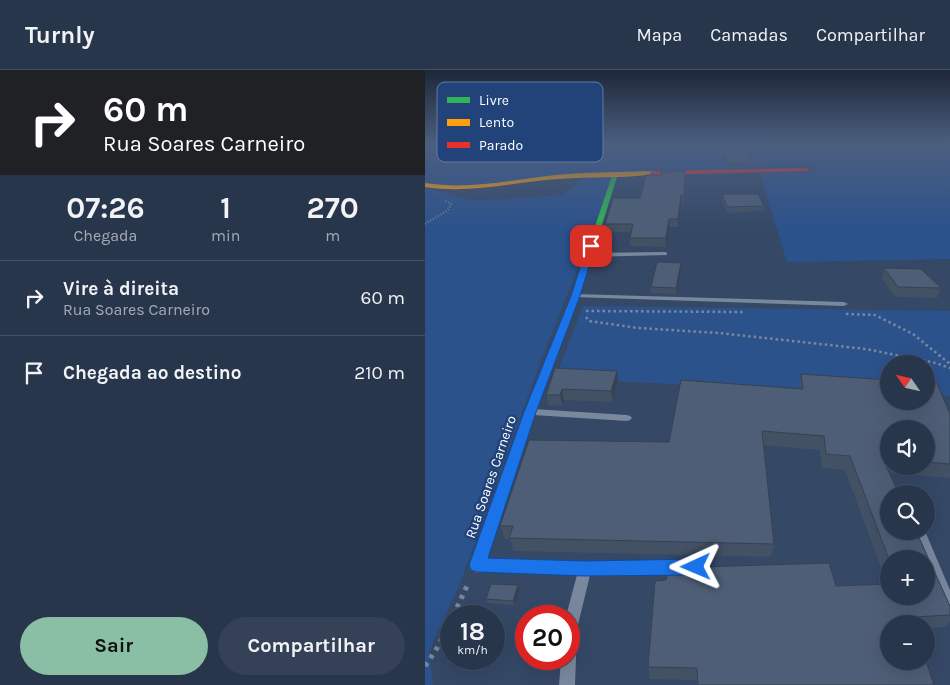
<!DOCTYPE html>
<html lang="pt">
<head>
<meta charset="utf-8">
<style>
	:root { --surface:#28364c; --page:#344156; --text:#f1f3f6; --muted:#a5abb5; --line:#445064; --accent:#8abfa5 }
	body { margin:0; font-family:Karla,sans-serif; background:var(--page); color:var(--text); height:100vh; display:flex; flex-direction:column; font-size:19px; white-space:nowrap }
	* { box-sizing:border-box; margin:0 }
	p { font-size:16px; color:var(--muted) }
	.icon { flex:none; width:28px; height:28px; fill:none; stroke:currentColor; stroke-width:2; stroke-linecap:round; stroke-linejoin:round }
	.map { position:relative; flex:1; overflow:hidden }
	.panel { display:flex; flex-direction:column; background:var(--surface); width:425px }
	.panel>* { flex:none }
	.banner { background:#202124; color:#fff; overflow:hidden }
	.needle { width:32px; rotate:304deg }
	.tools { position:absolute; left:455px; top:285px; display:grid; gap:10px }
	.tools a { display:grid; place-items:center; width:55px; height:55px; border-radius:50%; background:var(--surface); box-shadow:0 5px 20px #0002,0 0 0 1px var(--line); font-size:25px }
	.speed { position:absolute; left:15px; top:535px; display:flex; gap:10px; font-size:25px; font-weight:700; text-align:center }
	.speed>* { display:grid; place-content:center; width:65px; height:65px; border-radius:50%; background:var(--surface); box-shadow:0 5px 20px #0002,0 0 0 1px var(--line); line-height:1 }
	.speed small { font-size:12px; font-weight:400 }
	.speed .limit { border:8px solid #d22; background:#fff; color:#111 }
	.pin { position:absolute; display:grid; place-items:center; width:42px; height:42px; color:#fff; margin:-21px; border-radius:10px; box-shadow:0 2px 8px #0006 }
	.me { position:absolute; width:55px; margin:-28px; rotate:269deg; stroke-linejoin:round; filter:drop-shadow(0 0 4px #0008) }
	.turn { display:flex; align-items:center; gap:18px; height:105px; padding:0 20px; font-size:22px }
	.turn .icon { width:65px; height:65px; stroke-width:2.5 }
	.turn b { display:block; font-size:35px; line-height:42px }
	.eta { display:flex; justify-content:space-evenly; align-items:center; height:85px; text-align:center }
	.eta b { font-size:30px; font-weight:700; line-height:35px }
	.button { display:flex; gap:10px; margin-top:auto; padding:10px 20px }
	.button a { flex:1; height:58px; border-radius:30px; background:var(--accent); color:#111; font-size:20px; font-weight:700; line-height:58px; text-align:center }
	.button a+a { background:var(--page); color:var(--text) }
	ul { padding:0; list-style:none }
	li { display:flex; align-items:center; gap:15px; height:75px; padding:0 20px; border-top:1px solid var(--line) }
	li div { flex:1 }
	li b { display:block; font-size:19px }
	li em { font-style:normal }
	header { display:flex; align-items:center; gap:30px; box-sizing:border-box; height:70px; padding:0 25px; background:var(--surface); border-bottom:1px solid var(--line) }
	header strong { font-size:24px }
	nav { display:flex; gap:28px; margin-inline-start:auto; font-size:18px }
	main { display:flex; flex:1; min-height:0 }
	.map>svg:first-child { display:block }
</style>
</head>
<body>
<header>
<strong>Turnly</strong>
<nav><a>Mapa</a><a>Camadas</a><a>Compartilhar</a></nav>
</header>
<main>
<section class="panel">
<div class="banner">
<div class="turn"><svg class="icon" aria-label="right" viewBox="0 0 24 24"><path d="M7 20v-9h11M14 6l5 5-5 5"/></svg><div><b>60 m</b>Rua Soares Carneiro</div></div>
</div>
<div class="eta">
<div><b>07:26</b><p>Chegada</p></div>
<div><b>1</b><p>min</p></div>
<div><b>270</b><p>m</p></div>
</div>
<ul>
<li><svg class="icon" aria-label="right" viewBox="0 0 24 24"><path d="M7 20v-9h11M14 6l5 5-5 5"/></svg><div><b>Vire à direita</b><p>Rua Soares Carneiro</p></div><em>60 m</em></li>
<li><svg class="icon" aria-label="arrive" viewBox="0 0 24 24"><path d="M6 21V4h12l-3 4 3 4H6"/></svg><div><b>Chegada ao destino</b></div><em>210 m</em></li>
</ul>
<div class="button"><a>Sair</a><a>Compartilhar</a></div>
</section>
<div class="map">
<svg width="525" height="615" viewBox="0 0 525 615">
	<rect width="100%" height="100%" fill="#354866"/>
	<path fill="#2c528c" d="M 0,73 L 525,73 L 525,189 L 362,192 L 335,103 L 393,102 L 387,96 L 152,103 L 59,115 L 1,118 L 50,131 L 138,125 L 157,108 L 190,104 L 115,293 L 34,516 L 4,582 L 8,615 L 0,615 Z
		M 158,236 L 525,241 L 525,326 L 501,325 L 501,294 L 464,294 L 464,323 L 130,309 Z"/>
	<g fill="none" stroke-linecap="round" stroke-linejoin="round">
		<path stroke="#79889d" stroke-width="2" stroke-dasharray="1 2" stroke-linecap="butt" d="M 0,154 L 23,140 L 26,134 L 19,130"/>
		<path stroke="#79889d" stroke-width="2.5" stroke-dasharray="2.5 3" stroke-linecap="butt" d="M 161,241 L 320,242
			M 421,244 L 450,245 L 488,264 L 525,294
			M 161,247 L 164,251 L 213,258 L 294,263 L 441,279 L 511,293 L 525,298"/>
		<path stroke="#79889d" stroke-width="5" stroke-dasharray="4 5.5" stroke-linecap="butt" d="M 28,546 L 42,516
			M 0,596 L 11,580 L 26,549"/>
		<path fill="#79889d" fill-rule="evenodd" d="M 240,182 L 242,183 L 242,185 L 163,187 L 160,185 L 163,183 Z
			M 150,224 L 419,232 L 423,234 L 419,236 L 148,227 L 146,226 Z
			M 108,339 L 202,345 L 205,346 L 207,348 L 205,350 L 202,351 L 108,345 L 105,344 L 103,342 L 105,340 Z
			M 477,416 L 481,418 L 483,424 L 472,424 L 471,421 L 473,418 Z
			M 488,461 L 500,461 L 525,520 L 525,543 L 520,541 L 501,494 L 501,489 L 499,489 Z
			M 60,489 L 160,493 L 277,491 L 281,493 L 283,497 L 281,501 L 277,503 L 165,505 L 152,559 L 150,615 L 134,615 L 136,589 L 144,589 L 144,546 L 141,546 L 152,505 L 60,501 L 56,499 L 54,495 L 56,491 Z"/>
		<path fill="#30b455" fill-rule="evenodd" d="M 188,103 L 193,104 L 156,221 L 152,224 L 149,223 L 148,221 Z"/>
		<path fill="#ff9f0a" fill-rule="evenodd" d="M 227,101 L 229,104 C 198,109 165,106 133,109 C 88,112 46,124 0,117 L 0,113 C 45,120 86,110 130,105 C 162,102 195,102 227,101 Z"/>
		<path fill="#e5322d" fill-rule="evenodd" d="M 382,98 L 384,101 L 227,105 L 224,103 L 227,101 Z
			M 152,218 L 156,221 L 111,342 L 60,495 L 58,500 L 52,503 L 46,500 L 44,495 L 99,342 L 148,221 Z"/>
	</g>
	<path fill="#435165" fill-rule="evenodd" d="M 293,73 L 314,73 L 326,93 L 326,96 L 304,96 Z
		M 260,101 L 259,132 L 256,132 L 253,157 L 244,157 L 241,177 L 205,176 L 205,168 L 206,162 L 181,162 L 180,154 L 215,128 L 237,105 L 236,102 Z
		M 297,124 L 339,136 L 339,141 L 302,143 L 297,130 Z
		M 459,198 L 516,218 L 512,228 L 470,227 L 457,208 Z
		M 256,200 L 252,224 L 226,223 L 226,217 Z
		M 192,301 L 193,311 L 188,332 L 139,330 L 137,336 L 123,335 L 121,325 Z
		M 376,304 L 525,344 L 525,408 L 465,403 L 525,536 L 525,551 L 520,557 L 501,558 L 501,554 L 464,554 L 509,615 L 272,615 L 271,610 L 225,609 L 223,597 L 411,516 L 462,514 L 420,400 L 397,398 L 395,380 L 338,375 L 349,474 L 346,487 L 89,481 L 85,469 L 80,469 L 75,456 L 244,372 L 374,318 ZM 464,359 L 501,359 L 501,396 L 464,396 ZM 464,489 L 501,489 L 464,526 Z
		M 93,515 L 95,519 L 90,535 L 63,533 L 61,529 Z"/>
	<path fill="#374253" d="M 256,125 L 256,132 L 253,157 L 253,149 Z
		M 244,149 L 244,157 L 241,177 L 241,168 Z
		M 256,193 L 256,200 L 252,224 L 251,218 Z
		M 192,301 L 193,311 L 188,332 L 186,321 Z
		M 137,319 L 139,330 L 137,336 L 135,325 Z
		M 93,515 L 95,519 L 90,535 L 88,531 Z"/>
	<path fill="#4e5e76" stroke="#374253" d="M 294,73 L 314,73 L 326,93 L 304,94 Z
		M 260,101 L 259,125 L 256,125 L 253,149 L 244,149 L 241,168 L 205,168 L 208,154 L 180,154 L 188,128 L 215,128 L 221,105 L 237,105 L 236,102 Z
		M 297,124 L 333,124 L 339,136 L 302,137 Z
		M 232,192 L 256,193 L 251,218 L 226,217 Z
		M 459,198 L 496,199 L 516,218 L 473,217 Z
		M 130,298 L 192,301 L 186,321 L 137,319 L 135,325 L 121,325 Z
		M 376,304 L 464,310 L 464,331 L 501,331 L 501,313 L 512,313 L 525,344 L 525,394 L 501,392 L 501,359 L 464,359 L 464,389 L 458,389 L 474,424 L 464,424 L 464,461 L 491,461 L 525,536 L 525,545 L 487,547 L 489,554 L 464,554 L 464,591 L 501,591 L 509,615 L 273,615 L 272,598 L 223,597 L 230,511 L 241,510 L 244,498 L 404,493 L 411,516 L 464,514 L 464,526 L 501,526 L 501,489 L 464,489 L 425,386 L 401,384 L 399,366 L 337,361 L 349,474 L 84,468 L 88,456 L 75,456 L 104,370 L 244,372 L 256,310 L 378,319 Z
		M 66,514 L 93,515 L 88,531 L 61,529 Z"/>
	<linearGradient id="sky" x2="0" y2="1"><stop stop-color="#1d2838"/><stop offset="0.46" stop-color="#4b5e7f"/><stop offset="1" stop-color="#4b5e7f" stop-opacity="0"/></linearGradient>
	<rect width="525" height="159" fill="url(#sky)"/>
	<path fill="#1a73e8" stroke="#114b97" d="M 166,173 L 170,176 L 155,226 L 111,342 L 63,488 L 160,491 L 271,489 L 277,492 L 280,497 L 277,503 L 271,505 L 160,506 L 52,502 L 46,500 L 44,495 L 99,342 L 146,226 L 162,176 Z"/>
	<g text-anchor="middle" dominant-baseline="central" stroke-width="5" stroke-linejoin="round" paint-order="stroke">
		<g font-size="14" fill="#fff" stroke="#21437a">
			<text transform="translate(66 407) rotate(-71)">Rua Soares Carneiro</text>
		</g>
	</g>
	<rect x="12" y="12" width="166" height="80" rx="8" fill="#21437a" stroke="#647ba2" stroke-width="1"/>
	<rect x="22" y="27" width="23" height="6" fill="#30b455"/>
	<rect x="22" y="49" width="23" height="7" fill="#ff9f0a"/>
	<rect x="22" y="72" width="23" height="6" fill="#e5322d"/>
	<g font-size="14" fill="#fff">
		<text x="54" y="35">Livre</text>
		<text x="54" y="57">Lento</text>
		<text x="54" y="80">Parado</text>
	</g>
</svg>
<div class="tools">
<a><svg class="needle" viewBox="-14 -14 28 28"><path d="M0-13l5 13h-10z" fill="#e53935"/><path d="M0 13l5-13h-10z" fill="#a5abb5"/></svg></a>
<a><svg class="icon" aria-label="sound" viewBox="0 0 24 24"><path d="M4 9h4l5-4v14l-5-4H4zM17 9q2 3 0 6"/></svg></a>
<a><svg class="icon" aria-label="search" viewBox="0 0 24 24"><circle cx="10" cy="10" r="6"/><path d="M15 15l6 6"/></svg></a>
<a>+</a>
<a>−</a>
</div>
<div class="speed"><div>18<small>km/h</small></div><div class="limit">20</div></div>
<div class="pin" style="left:166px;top:176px;background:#d93025"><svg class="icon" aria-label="arrive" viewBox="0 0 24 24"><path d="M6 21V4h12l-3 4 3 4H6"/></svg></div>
<svg class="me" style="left:271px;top:497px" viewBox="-20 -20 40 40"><path d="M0-17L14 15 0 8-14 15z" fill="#1a73e8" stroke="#fff" stroke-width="4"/></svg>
</div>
</main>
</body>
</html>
